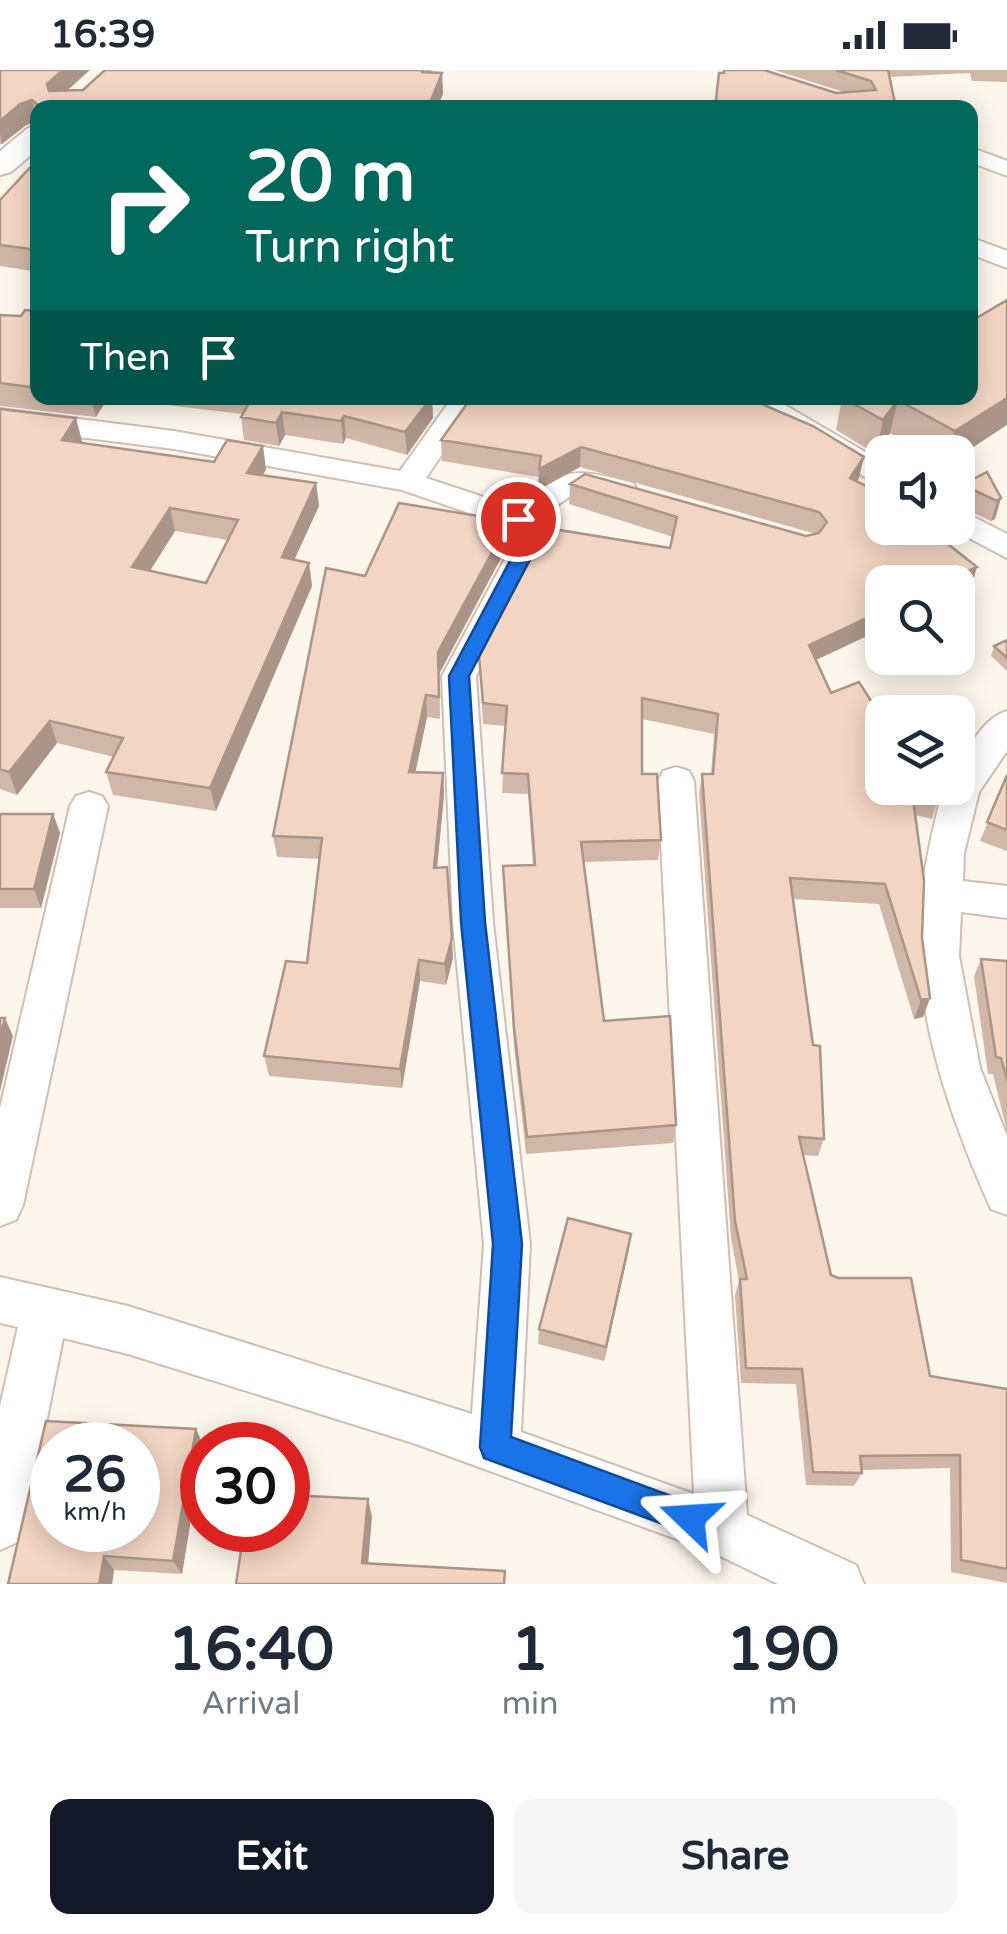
<!DOCTYPE html>
<html lang="en">
<head>
<meta charset="utf-8">
<style>
	:root { --surface:#fff; --page:#f6f6f7; --text:#1f2937; --muted:#747a83; --accent:#111827 }
	body { margin:0; font-family:"Varela Round",sans-serif; background:var(--page); color:var(--text); height:100vh; display:flex; flex-direction:column; font-size:38px; white-space:nowrap }
	* { box-sizing:border-box; margin:0 }
	p { font-size:32px; color:var(--muted) }
	.icon { flex:none; width:55px; height:55px; fill:none; stroke:currentColor; stroke-width:2; stroke-linecap:round; stroke-linejoin:round }
	.map { position:relative; height:1514px; overflow:hidden }
	.side { display:flex; flex-direction:column; background:var(--surface); flex:1 }
	.side>* { flex:none }
	.banner { position:absolute; left:30px; top:30px; width:948px; height:305px; border-radius:20px; box-shadow:0 5px 25px #0003; background:#00695c; color:#fff; overflow:hidden }
	.buttons { position:absolute; left:865px; top:365px; display:grid; gap:20px }
	.buttons a { display:grid; place-items:center; width:110px; height:110px; border-radius:20px; background:var(--surface); box-shadow:0 5px 25px #0003; font-size:50px }
	.speed { position:absolute; left:30px; top:1352px; display:flex; gap:20px; font-size:50px; font-weight:700; text-align:center }
	.speed>* { display:grid; place-content:center; width:130px; height:130px; border-radius:50%; background:var(--surface); box-shadow:0 5px 25px #0003; line-height:1 }
	.speed small { font-size:25px; font-weight:400 }
	.speed .limit { border:15px solid #d22; background:#fff; color:#111 }
	.pin { position:absolute; display:grid; place-items:center; width:85px; height:85px; color:#fff; margin:-42px; border:5px solid #fff; border-radius:50%; box-shadow:0 2px 10px #0007 }
	.me { position:absolute; width:110px; margin:-55px; rotate:290deg; stroke-linejoin:round; filter:drop-shadow(0 0 8px #0008) }
	.turn { display:flex; align-items:center; gap:35px; height:210px; padding:0 50px; font-size:45px }
	.turn .icon { width:130px; height:130px; stroke-width:2.5 }
	.turn b { display:block; font-size:70px; line-height:85px }
	.then { display:flex; align-items:center; height:95px; padding:0 50px; background:#0003; gap:20px; font-size:38px }
	.eta { display:flex; justify-content:space-evenly; align-items:center; height:170px; text-align:center }
	.eta b { font-size:60px; font-weight:800; line-height:70px }
	.button { display:flex; gap:20px; margin-top:auto; padding:20px 50px }
	.button a { flex:1; height:115px; border-radius:20px; background:var(--accent); color:#fff; font-size:40px; font-weight:800; line-height:115px; text-align:center }
	.button a+a { background:var(--page); color:var(--text) }
	.status { display:flex; justify-content:space-between; align-items:center; height:70px; padding:0 50px; background:var(--surface); direction:ltr }
	.status svg { height:28px; fill:currentColor }
	.map>svg:first-child { display:block }
</style>
</head>
<body>
<div class="status"><b>16:39</b><svg viewBox="0 0 49 12"><path d="M0 12V9h3v3zM5 12V6h3v6zM10 12V3h3v9zM15 12V0h3v12zM26 1h20v11H26zM47 4h2v5h-2z"/></svg></div>
<div class="map">
<svg width="1007" height="1514" viewBox="0 0 1007 1514">
	<rect width="100%" height="100%" fill="#fdf6ec"/>
	<g fill="none" stroke-linecap="round" stroke-linejoin="round">
		<g stroke="#d1beb0" stroke-width="4">
			<path id="minor" d="M 970,77 L 1007,91 L 1007,106 L 970,92 Z
				M 970,167 L 1007,181 L 1007,198 L 970,184 Z
				M 452,328 L 480,328 L 426,408 L 514,437 C 567,399 567,396 633,413 L 637,420 L 633,427 L 622,429 L 577,421 L 537,450 L 544,459 L 545,474 L 476,606 L 493,853 L 530,1174 L 521,1362 L 694,1424 L 658,711 L 663,701 L 676,697 L 689,701 L 694,711 L 747,1445 L 856,1495 L 864,1514 L 778,1514 L 712,1482 L 413,1373 L 128,1284 L 63,1268 L 26,1454 L 18,1472 L 0,1480 L 0,1336 L 18,1257 L 0,1253 L 0,1207 L 128,1236 L 472,1344 L 484,1174 L 453,853 L 442,606 L 513,474 L 513,462 L 507,456 L 402,420 L 174,379 L 0,357 L 0,339 L 174,361 L 400,401 Z
				M 740,328 L 773,328 L 882,392 L 882,413 L 871,411 Z
				M 958,439 L 1007,464 L 1007,488 L 950,458 L 958,458 Z
				M 1007,641 L 1007,681 L 979,722 L 964,783 L 963,811 L 1007,816 L 1007,848 L 961,842 L 959,886 L 980,998 L 1007,1066 L 1007,1145 L 991,1139 C 956,1061 924,973 919,887 C 916,831 929,773 943,719 L 958,718 C 958,691 980,649 1007,641 Z
				M 89,722 L 102,726 L 108,736 L 23,1135 L 16,1150 L 0,1156 L 0,1038 L 70,736 L 76,726 Z"/>
		</g>
		<g stroke="#d1beb0" stroke-width="4">
			<path id="tertiary" d="M 38,55 L 38,79 L 11,102 L 0,105 L 0,81 L 28,58 Z"/>
		</g>
		<use href="#minor" fill="#fff" fill-rule="evenodd"/>
		<use href="#tertiary" fill="#fff" fill-rule="evenodd"/>
	</g>
	<path fill="#d1b7a8" fill-rule="evenodd" d="M 0,0 L 68,20 L 83,20 L 105,0 L 432,0 L 431,2 L 442,3 L 443,24 L 38,38 L 38,61 L 37,51 L 26,55 L 2,74 L 0,74 Z
		M 723,0 L 764,0 L 836,23 L 844,22 L 774,0 L 1007,0 L 1007,12 L 972,11 L 970,3 L 889,7 L 896,38 L 723,3 Z
		M 38,89 L 38,202 L 0,196 L 0,130 Z
		M 38,241 L 38,328 L 432,328 L 433,348 L 407,385 L 346,368 L 343,374 L 285,365 L 279,376 L 244,370 L 241,347 L 242,344 L 108,328 L 96,347 L 0,336 L 0,245 L 21,246 Z
		M 842,328 L 970,328 L 958,382 L 924,382 L 890,363 L 876,384 L 836,360 Z
		M 484,329 L 859,408 L 857,411 L 882,458 L 987,402 L 1001,428 L 995,449 L 991,451 L 959,436 L 958,442 L 960,468 L 948,474 L 971,518 L 958,524 L 958,512 L 882,512 L 882,559 L 816,590 L 831,623 L 882,648 L 936,718 L 938,729 L 932,749 L 915,745 L 922,868 L 930,928 L 923,947 L 914,949 L 879,834 L 793,829 L 824,1069 L 818,1086 L 803,1085 L 831,1205 L 930,1306 L 1007,1319 L 1007,1513 L 951,1502 L 950,1398 L 862,1400 L 862,1403 L 854,1416 L 806,1415 L 796,1314 L 741,1313 L 735,1225 L 739,1211 L 731,1168 L 699,724 L 702,704 L 711,704 L 714,664 L 642,649 L 642,704 L 661,770 L 658,790 L 584,792 L 604,951 L 676,1055 L 673,1073 L 526,1084 L 514,976 L 503,796 L 533,795 L 528,724 L 502,723 L 506,656 L 483,654 L 479,586 L 670,478 L 673,467 L 569,434 L 570,414 L 806,466 L 816,464 L 580,397 L 538,420 L 539,407 L 442,391 L 441,370 Z
		M 0,339 L 82,371 L 81,372 L 266,399 L 263,406 L 316,413 L 319,436 L 294,490 L 309,493 L 312,516 L 216,741 L 113,725 L 106,702 L 114,687 L 57,673 L 17,725 L 0,719 ZM 175,461 L 228,470 L 206,513 L 150,501 Z
		M 509,451 L 509,473 L 439,604 L 440,649 L 427,647 L 415,702 L 443,703 L 444,725 L 437,798 L 453,888 L 446,915 L 420,911 L 402,1018 L 269,1006 L 264,986 L 307,893 L 320,789 L 277,787 L 273,766 L 365,506 Z
		M 1007,570 L 1007,601 L 991,586 L 994,576 Z
		M 1007,705 L 1007,781 L 980,771 Z
		M 0,744 L 53,744 L 60,763 L 41,838 L 0,838 Z
		M 981,889 L 1007,891 L 1007,1061 L 993,1004 L 988,1004 L 974,906 Z
		M 629,1179 L 604,1291 L 538,1274 L 539,1259 Z
		M 196,1359 L 203,1375 L 182,1504 L 114,1500 L 112,1514 L 8,1514 Z"/>
	<path fill="#aa9588" d="M 63,0 L 90,0 L 51,35 L 47,14 Z
		M 442,3 L 443,24 L 437,38 L 428,38 Z
		M 32,30 L 37,51 L 26,55 L 2,74 L 0,64 L 0,51 L 20,34 Z
		M 91,328 L 108,328 L 96,347 Z
		M 431,328 L 432,328 L 433,348 L 407,385 L 405,362 Z
		M 1007,328 L 1007,355 L 958,387 L 958,382 L 949,382 L 955,361 Z
		M 898,330 L 890,363 L 876,384 L 883,350 Z
		M 282,342 L 285,365 L 279,376 L 276,353 Z
		M 344,346 L 346,368 L 343,374 L 341,351 Z
		M 76,348 L 82,371 L 69,393 L 62,370 Z
		M 263,376 L 266,399 L 251,426 L 247,403 Z
		M 581,377 L 580,397 L 538,420 L 539,399 Z
		M 864,387 L 859,408 L 845,428 L 850,408 Z
		M 316,413 L 319,436 L 285,510 L 282,487 Z
		M 1001,428 L 995,449 L 991,451 L 997,431 Z
		M 170,438 L 175,461 L 138,520 L 132,497 Z
		M 967,447 L 960,468 L 929,485 L 935,464 L 947,458 L 958,458 L 958,452 Z
		M 509,451 L 509,473 L 439,604 L 440,649 L 438,582 Z
		M 309,493 L 312,516 L 216,741 L 210,718 Z
		M 977,497 L 971,518 L 958,524 L 958,512 L 944,512 Z
		M 882,541 L 882,559 L 805,595 L 809,575 Z
		M 426,625 L 427,647 L 411,723 L 409,702 Z
		M 50,651 L 57,673 L 17,725 L 9,702 Z
		M 443,703 L 444,725 L 435,819 L 434,798 Z
		M 53,744 L 60,763 L 41,838 L 34,819 Z
		M 452,868 L 453,888 L 446,915 L 445,894 Z
		M 419,890 L 420,911 L 402,1018 L 400,999 Z
		M 930,928 L 923,947 L 914,949 L 921,930 Z
		M 5,948 L 13,966 L 0,1021 L 0,968 Z
		M 631,1164 L 629,1179 L 604,1291 L 606,1277 Z
		M 196,1359 L 203,1375 L 182,1504 L 173,1491 Z
		M 368,1429 L 372,1446 L 367,1508 L 362,1493 Z
		M 104,1486 L 114,1500 L 112,1514 L 99,1514 Z"/>
	<path fill="#f3d5c3" stroke="#aa9588" stroke-width="2.5" fill-rule="evenodd" d="M 0,0 L 63,0 L 47,14 L 49,21 L 83,20 L 105,0 L 422,0 L 422,2 L 442,3 L 428,38 L 38,38 L 38,58 L 37,34 L 32,30 L 20,34 L 0,51 Z
		M 724,0 L 764,0 L 836,23 L 876,20 L 871,11 L 836,0 L 888,0 L 896,38 L 715,38 L 719,3 L 724,3 Z
		M 38,89 L 38,180 L 0,175 L 0,130 Z
		M 1007,230 L 1007,328 L 955,361 L 898,330 L 883,350 L 843,328 L 970,328 L 970,252 Z
		M 25,240 L 38,241 L 38,318 L 0,313 L 0,245 L 21,246 Z
		M 252,328 L 431,328 L 405,362 L 344,346 L 341,351 L 282,342 L 276,353 L 241,347 Z
		M 471,328 L 484,329 L 484,328 L 748,328 L 813,356 L 864,387 L 850,408 L 882,424 L 882,458 L 947,458 L 935,464 L 977,497 L 944,512 L 882,512 L 882,541 L 809,575 L 831,623 L 859,612 L 882,648 L 882,718 L 936,718 L 938,729 L 912,722 L 924,810 L 922,868 L 930,928 L 921,930 L 885,814 L 790,808 L 813,975 L 820,976 L 824,1069 L 799,1067 L 831,1205 L 838,1208 L 911,1208 L 930,1306 L 1007,1319 L 1007,1499 L 961,1490 L 960,1385 L 860,1386 L 862,1403 L 813,1402 L 802,1299 L 746,1298 L 740,1209 L 747,1209 L 735,1151 L 702,704 L 713,704 L 718,644 L 642,628 L 642,704 L 657,704 L 661,770 L 581,772 L 604,951 L 670,946 L 676,1055 L 527,1067 L 514,958 L 503,796 L 535,795 L 528,704 L 502,703 L 507,636 L 483,633 L 479,586 L 547,458 L 670,478 L 677,447 L 570,414 L 585,404 L 806,466 L 819,463 L 827,452 L 819,442 L 581,377 L 539,399 L 541,386 L 441,370 Z
		M 0,339 L 76,348 L 62,370 L 214,392 L 227,370 L 263,376 L 247,403 L 316,413 L 282,487 L 309,493 L 210,718 L 106,702 L 123,668 L 50,651 L 9,702 L 0,699 ZM 170,438 L 238,450 L 206,513 L 132,497 Z
		M 987,402 L 1001,428 L 997,431 L 963,415 L 960,434 L 958,435 L 958,417 Z
		M 399,433 L 509,451 L 438,582 L 439,627 L 426,625 L 409,702 L 443,703 L 434,798 L 447,797 L 452,868 L 445,894 L 419,890 L 400,999 L 264,986 L 286,891 L 307,893 L 322,768 L 273,766 L 326,498 L 365,506 Z
		M 958,441 L 967,447 L 958,452 Z
		M 1007,570 L 1007,588 L 994,576 Z
		M 1007,705 L 1007,760 L 987,752 Z
		M 0,744 L 53,744 L 34,819 L 0,819 Z
		M 981,889 L 1007,891 L 1007,1010 L 1001,988 L 996,987 Z
		M 0,948 L 5,948 L 0,968 Z
		M 568,1148 L 631,1164 L 606,1277 L 539,1259 Z
		M 46,1351 L 196,1359 L 173,1491 L 104,1486 L 99,1514 L 8,1514 ZM 52,1375 L 138,1375 L 138,1460 L 52,1460 Z
		M 288,1425 L 368,1429 L 362,1493 L 505,1501 L 504,1514 L 236,1514 L 244,1460 L 288,1460 Z"/>
	<path fill="#1a73e8" stroke="#114b97" stroke-width="2.5" d="M 518,443 L 534,455 L 538,474 L 469,606 L 485,852 L 522,1174 L 511,1367 L 701,1437 L 705,1448 L 701,1460 L 690,1464 L 484,1388 L 480,1377 L 493,1174 L 461,852 L 449,606 L 519,474 L 518,461 L 508,449 Z"/>
</svg>
<div class="buttons">
<a><svg class="icon" aria-label="sound" viewBox="0 0 24 24"><path d="M4 9h4l5-4v14l-5-4H4zM17 9q2 3 0 6"/></svg></a>
<a><svg class="icon" aria-label="search" viewBox="0 0 24 24"><circle cx="10" cy="10" r="6"/><path d="M15 15l6 6"/></svg></a>
<a><svg class="icon" aria-label="layers" viewBox="0 0 24 24"><path d="M12 4l9 5-9 5-9-5zM3 14l9 5 9-5"/></svg></a>
</div>
<div class="speed"><div>26<small>km/h</small></div><div class="limit">30</div></div>
<div class="pin" style="left:518px;top:449px;background:#d93025"><svg class="icon" aria-label="arrive" viewBox="0 0 24 24"><path d="M6 21V4h12l-3 4 3 4H6"/></svg></div>
<svg class="me" style="left:690px;top:1448px" viewBox="-20 -20 40 40"><path d="M0-17L14 15 0 8-14 15z" fill="#1a73e8" stroke="#fff" stroke-width="4"/></svg>
<div class="banner">
<div class="turn"><svg class="icon" aria-label="right" viewBox="0 0 24 24"><path d="M7 20v-9h11M14 6l5 5-5 5"/></svg><div><b>20 m</b>Turn right</div></div>
<div class="then">Then<svg class="icon" aria-label="arrive" viewBox="0 0 24 24"><path d="M6 21V4h12l-3 4 3 4H6"/></svg></div>
</div>
</div>
<section class="side">
<div class="eta">
<div><b>16:40</b><p>Arrival</p></div>
<div><b>1</b><p>min</p></div>
<div><b>190</b><p>m</p></div>
</div>
<div class="button"><a>Exit</a><a>Share</a></div>
</section>
</body>
</html>
